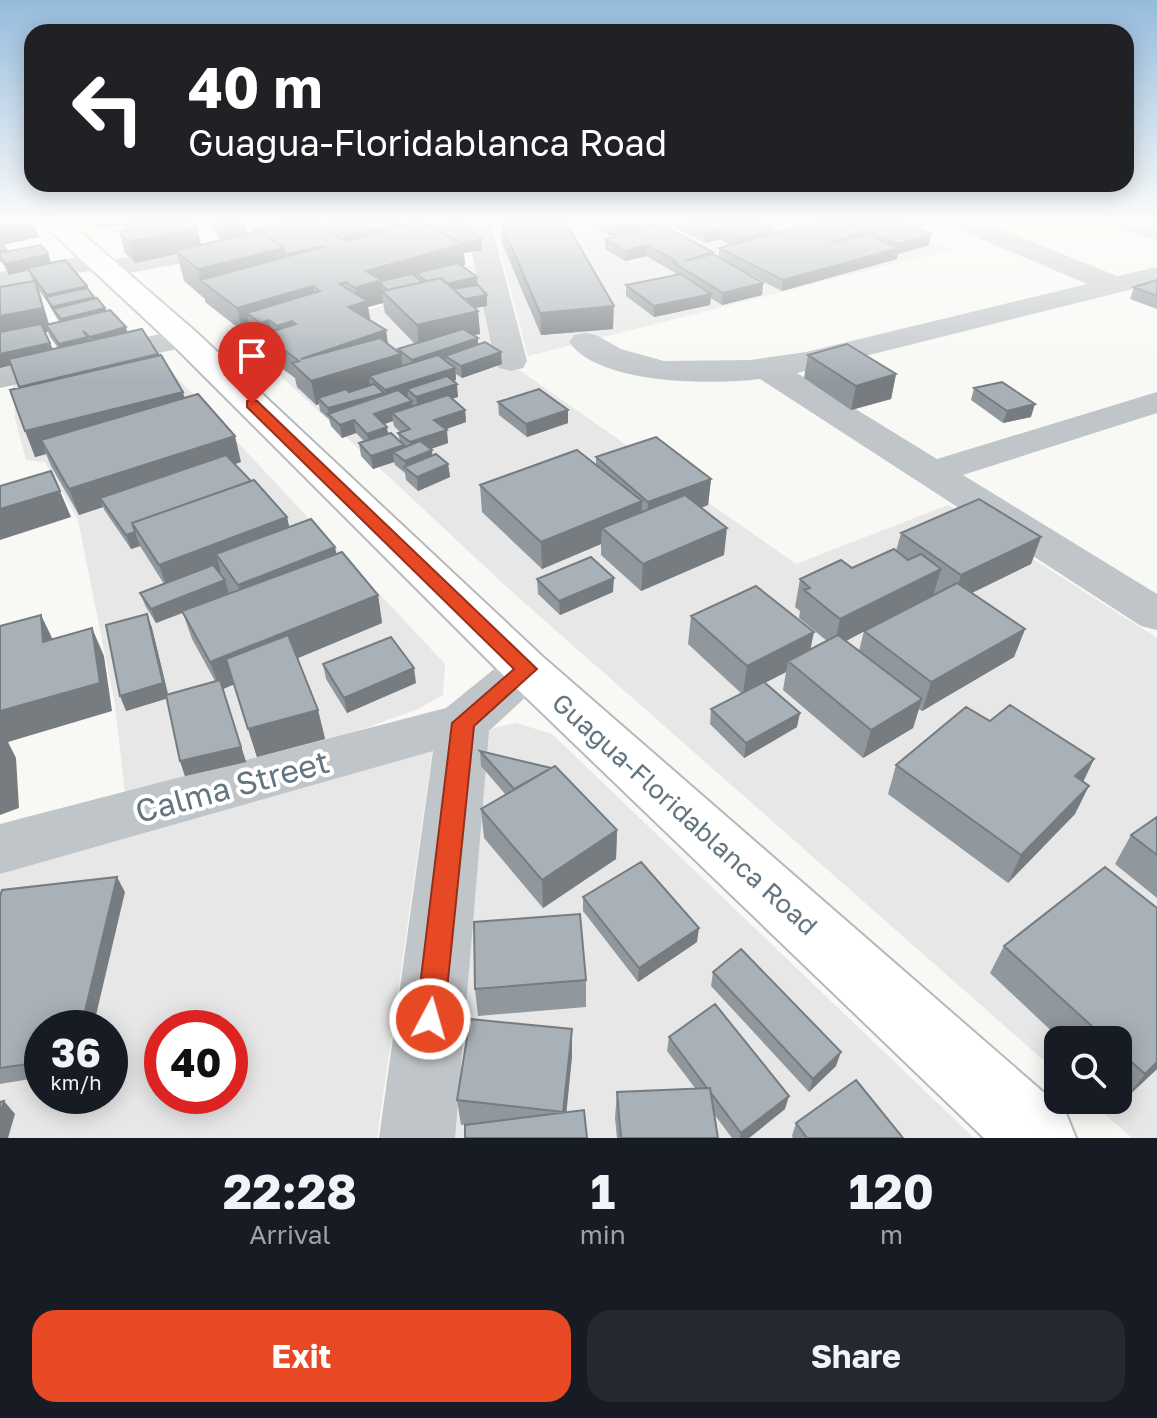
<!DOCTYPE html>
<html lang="en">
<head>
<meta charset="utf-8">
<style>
	:root { --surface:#171b24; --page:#242831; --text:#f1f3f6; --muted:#9ea1a6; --accent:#e74925 }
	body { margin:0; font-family:"Golos Text",sans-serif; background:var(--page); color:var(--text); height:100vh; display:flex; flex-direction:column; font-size:30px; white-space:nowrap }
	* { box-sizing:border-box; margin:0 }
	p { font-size:26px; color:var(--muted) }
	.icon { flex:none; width:44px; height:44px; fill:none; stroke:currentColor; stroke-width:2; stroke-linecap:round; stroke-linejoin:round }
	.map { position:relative; height:1138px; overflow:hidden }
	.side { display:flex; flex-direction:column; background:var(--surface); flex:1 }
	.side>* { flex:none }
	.top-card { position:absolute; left:24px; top:24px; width:1110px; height:168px; border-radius:24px; box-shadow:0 4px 20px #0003; background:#202124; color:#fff; overflow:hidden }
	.tools { position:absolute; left:1044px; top:1026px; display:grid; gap:16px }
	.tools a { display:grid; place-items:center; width:88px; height:88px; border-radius:16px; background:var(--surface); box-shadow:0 4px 20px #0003; font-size:40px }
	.speed { position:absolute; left:24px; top:1010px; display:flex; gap:16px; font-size:40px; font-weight:700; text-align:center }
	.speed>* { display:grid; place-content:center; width:104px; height:104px; border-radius:50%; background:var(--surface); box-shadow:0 4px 20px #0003; line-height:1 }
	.speed small { font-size:20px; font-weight:400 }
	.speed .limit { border:12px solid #d22; background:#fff; color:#111 }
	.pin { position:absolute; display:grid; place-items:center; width:68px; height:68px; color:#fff; margin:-82px -34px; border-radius:50% 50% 50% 0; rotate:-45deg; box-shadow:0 0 8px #0007 }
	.pin .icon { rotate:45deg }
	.me { position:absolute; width:88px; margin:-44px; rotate:6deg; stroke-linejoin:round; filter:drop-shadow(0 0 6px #0008) }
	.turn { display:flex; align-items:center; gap:28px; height:168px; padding:0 32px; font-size:36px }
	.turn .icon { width:104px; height:104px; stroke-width:2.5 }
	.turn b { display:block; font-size:56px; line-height:68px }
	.eta { display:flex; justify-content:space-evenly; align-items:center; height:136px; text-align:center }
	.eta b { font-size:48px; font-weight:700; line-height:56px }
	.cta { display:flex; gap:16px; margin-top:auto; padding:16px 32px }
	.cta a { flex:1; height:92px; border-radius:24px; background:var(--accent); color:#fff; font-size:32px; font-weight:700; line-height:92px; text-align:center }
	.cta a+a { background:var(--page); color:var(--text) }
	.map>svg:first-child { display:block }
</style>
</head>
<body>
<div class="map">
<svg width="1157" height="1138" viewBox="0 0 1157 1138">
	<rect width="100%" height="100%" fill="#f8f8f5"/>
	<path fill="#e6e7e6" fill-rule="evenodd" d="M 493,223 L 888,223 L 953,249 L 528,356 Z
		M 474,265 L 493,305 L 512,365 L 796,564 L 948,505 L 1157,638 L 1157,1138 L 1132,1138 L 1089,1100 L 1118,1100 L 1118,1040 L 1058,1040 L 1058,1073 L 510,590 L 237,335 L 350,306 L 359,313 L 388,304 L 375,293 Z
		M 154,353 L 445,664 L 443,695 L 418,709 L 327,742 L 125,794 L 115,705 L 78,520 L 45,462 L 26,460 L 15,418 L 13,380 Z
		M 516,723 L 552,734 L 974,1138 L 442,1138 L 472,743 L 494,728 Z
		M 434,740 L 377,1138 L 0,1138 L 0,863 ZM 42,1028 L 110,1028 L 110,1096 L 42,1096 ZM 162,1028 L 230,1028 L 230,1096 L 162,1096 Z"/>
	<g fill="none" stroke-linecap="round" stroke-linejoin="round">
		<g stroke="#b4b9bd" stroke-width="4">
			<path id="major" d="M 42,223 L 70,223 L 195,331 L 543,657 L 1065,1111 L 1076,1138 L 984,1138 L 509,681 L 173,345 Z"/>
		</g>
		<path fill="#c0c5c9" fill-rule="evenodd" d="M 315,223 L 370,223 L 366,228 L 357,231 L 107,277 L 97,275 L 94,270 L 0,288 L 0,272 L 98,253 L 108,255 L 111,260 Z
			M 465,223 L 491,223 L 527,361 L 523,368 L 511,371 L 499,368 L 495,361 Z
			M 951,223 L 986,223 L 1117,276 L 1157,267 L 1157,283 L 797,373 L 937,459 L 1157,392 L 1157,413 L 963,475 L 1157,594 L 1157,630 L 1141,626 L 760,379 C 713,385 599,385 569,342 L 574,335 L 585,333 L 596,335 L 621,349 L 664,361 L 750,360 L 806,352 L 1087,284 L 955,228 Z
			M 1116,223 L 1157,224 L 1157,241 L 1120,228 Z
			M 184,329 L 195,331 L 200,338 L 195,345 L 0,388 L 0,368 Z
			M 526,652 L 543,657 L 551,669 L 543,681 L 489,731 L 455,1138 L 379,1138 L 433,751 L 0,874 L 0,824 L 446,708 L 509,657 Z"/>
		<use href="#major" fill="#fff" fill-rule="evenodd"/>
	</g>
	<path fill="#90989d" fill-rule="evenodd" d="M 0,223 L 34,223 L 39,237 L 3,245 L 7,252 L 48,254 L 51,263 L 87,286 L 94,299 L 105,308 L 106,311 L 126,327 L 127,333 L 158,355 L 185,398 L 241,462 L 235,464 L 287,517 L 289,527 L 335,547 L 336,554 L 378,595 L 382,623 L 298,658 L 318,710 L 325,739 L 257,757 L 234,684 L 223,689 L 246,762 L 185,776 L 180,761 L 167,698 L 126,711 L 147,614 L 152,628 L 168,695 L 215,681 L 192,639 L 183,613 L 156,623 L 146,607 L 140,593 L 164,584 L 140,546 L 131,549 L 105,511 L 103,507 L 79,515 L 51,466 L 46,454 L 35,457 L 20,388 L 11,365 L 0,368 L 0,287 L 33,281 L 28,270 L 9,275 L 2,262 L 0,262 ZM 39,290 L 48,303 L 59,322 L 49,324 ZM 45,332 L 48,332 L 50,337 L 58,348 L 53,349 Z
		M 95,223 L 192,223 L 201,245 L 240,236 L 220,239 L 209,223 L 245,223 L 248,234 L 252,233 L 252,230 L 272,226 L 270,223 L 319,223 L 321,225 L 321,223 L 467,223 L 467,228 L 482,250 L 464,253 L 465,265 L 462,266 L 477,277 L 478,285 L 487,306 L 475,308 L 478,311 L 480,334 L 473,335 L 478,344 L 502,364 L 462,378 L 456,374 L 456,380 L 453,381 L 458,397 L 452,398 L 465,410 L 466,422 L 446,429 L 448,443 L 430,449 L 432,455 L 448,464 L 450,477 L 418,491 L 406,480 L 405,473 L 395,465 L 394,462 L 373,469 L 361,456 L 359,443 L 364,441 L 356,433 L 342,438 L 331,426 L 329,419 L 320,411 L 319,404 L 316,405 L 297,387 L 295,378 L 268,358 L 266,345 L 252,335 L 250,328 L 242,331 L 205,302 L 205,299 L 184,281 L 177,254 L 135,263 L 125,253 L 119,232 L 127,231 L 123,225 L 99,229 ZM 383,303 L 385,313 L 415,344 L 398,349 L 398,351 L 388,344 L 386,330 L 370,320 L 368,307 ZM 393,421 L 394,426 L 400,432 L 398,433 L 400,441 L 388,433 L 384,424 Z
		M 501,223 L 613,329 L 541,335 L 502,243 Z
		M 589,223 L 657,223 L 657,225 L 611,236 Z
		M 668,223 L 772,223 L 772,226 L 767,227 L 772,234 L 815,223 L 903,223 L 929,245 L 898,254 L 897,259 L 782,291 L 735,267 L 763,283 L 762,295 L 722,305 L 711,298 L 710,305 L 654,317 L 626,296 L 626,285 L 675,275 L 674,272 L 646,256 L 625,261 L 605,249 L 605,239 L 713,252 L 713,254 L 719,258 L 719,248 L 730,245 L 720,239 L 705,243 Z
		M 1157,280 L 1157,309 L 1130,299 L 1134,287 Z
		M 808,355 L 896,374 L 891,399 L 851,410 L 804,378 Z
		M 974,388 L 1031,417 L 1003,423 L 971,400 Z
		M 498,402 L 568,410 L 568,423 L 527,437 L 499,415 Z
		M 596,457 L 711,479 L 708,505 L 701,508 L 724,555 L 641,591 L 601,555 L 601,544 L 542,569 L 482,512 L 480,485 L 596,465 Z
		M 901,533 L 1041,537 L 1031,564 L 972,593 L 1025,629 L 1014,657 L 922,711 L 919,709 L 913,728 L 863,758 L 783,690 L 786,672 L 765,683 L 797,727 L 744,758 L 710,724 L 711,709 L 742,694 L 688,644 L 691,616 L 810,650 L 827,641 L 799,618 L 800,611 L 795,607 L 800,579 L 852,568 L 896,551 ZM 864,631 L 859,651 L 846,641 Z
		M 537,579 L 613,592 L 560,615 L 538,594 Z
		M 323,664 L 416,683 L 347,713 L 326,679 Z
		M 990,721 L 1094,759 L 1083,782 L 1075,814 L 1008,883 L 888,794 L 896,765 Z
		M 480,751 L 617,830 L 616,859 L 543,908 L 484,838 L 481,809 L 506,795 L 481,766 Z
		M 1157,817 L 1157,898 L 1115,864 L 1131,835 Z
		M 125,892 L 42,1028 L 42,1077 L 0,1084 L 0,896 Z
		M 583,897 L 697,942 L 638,982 L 583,911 Z
		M 1004,946 L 1157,1069 L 1124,1100 L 1118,1094 L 1118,1040 L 1061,1040 L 990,973 Z
		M 713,972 L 836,1066 L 809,1092 L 711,986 Z
		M 586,980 L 586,1007 L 478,1016 L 475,989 Z
		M 572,1029 L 572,1056 L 566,1112 L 461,1125 L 457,1100 Z
		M 669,1037 L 785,1109 L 749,1138 L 732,1138 L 714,1114 L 718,1138 L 617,1138 L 615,1118 L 617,1092 L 695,1088 L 667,1051 Z
		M 796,1123 L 903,1138 L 793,1138 L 792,1136 Z"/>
	<path fill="#767c80" d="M 0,223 L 34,223 L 39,237 L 0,245 Z
		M 98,223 L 123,223 L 123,225 L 99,229 Z
		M 396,223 L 467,223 L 467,228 L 398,242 Z
		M 611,223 L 657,223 L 657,225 L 611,236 Z
		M 753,223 L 772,223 L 772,226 L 752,231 Z
		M 246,224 L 248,235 L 220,239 L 218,229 Z
		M 396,225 L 398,245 L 348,256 L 345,235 Z
		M 197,228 L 202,248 L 176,251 L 177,254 L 135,263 L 129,242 Z
		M 721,229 L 720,239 L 705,243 L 706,232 Z
		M 773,230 L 772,241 L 738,249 L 739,238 Z
		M 931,234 L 929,245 L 898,254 L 897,259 L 782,291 L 783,280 L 897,249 L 898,244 Z
		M 481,239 L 482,250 L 464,253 L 465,265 L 421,278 L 416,273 L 416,279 L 382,285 L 383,303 L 368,307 L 371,323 L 348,307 L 358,304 L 355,288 L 366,271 L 449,245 Z
		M 647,245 L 646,256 L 625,261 L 626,251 Z
		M 326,246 L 201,280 L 198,269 L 284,248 Z
		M 48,254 L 52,265 L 9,275 L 5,264 Z
		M 477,277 L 478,288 L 452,294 L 433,287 Z
		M 35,281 L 51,331 L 46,325 L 48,332 L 0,341 L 0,316 Z
		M 763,283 L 762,295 L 722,305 L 723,293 Z
		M 87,286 L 90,297 L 49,302 L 47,295 Z
		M 313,286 L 317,308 L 269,320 L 273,342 L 263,334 L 265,346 L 260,323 L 247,313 L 250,328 L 242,331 L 237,308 Z
		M 711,294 L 710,305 L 654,317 L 654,306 Z
		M 487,295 L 487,306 L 457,311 L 457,300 Z
		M 94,297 L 97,309 L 53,309 L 52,307 Z
		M 614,306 L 613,329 L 541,335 L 540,313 Z
		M 105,308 L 109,320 L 65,331 L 61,319 Z
		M 478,311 L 480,334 L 419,348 L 417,325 Z
		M 292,321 L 296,344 L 282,349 L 277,326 Z
		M 126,327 L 129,339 L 94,349 L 90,337 Z
		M 386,330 L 389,354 L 401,354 L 404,377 L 369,376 L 370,388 L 318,398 L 319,404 L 316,405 L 311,381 L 301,359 Z
		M 88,337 L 92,349 L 63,356 L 59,344 Z
		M 478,338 L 478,350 L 445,356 L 446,361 L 413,372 L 412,360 Z
		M 50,343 L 55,355 L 0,368 L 0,354 Z
		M 501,352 L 502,364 L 462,378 L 461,366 Z
		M 158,354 L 165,378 L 29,411 L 19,387 Z
		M 455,368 L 456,380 L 413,394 L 407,389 L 408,396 L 387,403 L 385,390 Z
		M 896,374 L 891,399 L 851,410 L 856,386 Z
		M 457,384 L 458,397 L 418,409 L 416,397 Z
		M 183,392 L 190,417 L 41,440 L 46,454 L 35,457 L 25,431 Z
		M 384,393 L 386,406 L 329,415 L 328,408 Z
		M 412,401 L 413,414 L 392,413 L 393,421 L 376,427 L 374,414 Z
		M 1035,404 L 1031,417 L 1003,423 L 1007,411 Z
		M 465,410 L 466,422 L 435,433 L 434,420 Z
		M 568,410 L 568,423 L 527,437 L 526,424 Z
		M 354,420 L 356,433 L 342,438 L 340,425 Z
		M 387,427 L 389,440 L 369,447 L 367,434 Z
		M 447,430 L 448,443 L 411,456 L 410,442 Z
		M 235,436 L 241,462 L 106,506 L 100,498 L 103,507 L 79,515 L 69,489 Z
		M 404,445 L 406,459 L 393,452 L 394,462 L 373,469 L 371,456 Z
		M 432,450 L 433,464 L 406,468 L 405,461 Z
		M 448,464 L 450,477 L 418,491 L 417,477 Z
		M 711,479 L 708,505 L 647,529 L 648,502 Z
		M 60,491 L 71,517 L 0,540 L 0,509 Z
		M 642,501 L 641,527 L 602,528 L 601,544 L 542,569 L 541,542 Z
		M 287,517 L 293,544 L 216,554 L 221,572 L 169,592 L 159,565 Z
		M 727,528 L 724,555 L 641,591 L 643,564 Z
		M 135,532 L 140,546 L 131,549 L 126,535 Z
		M 1041,537 L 1031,564 L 953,602 L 961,575 Z
		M 335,547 L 340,574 L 246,612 L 238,585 Z
		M 941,569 L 933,596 L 834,647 L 840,619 Z
		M 614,578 L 613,592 L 560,615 L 559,601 Z
		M 225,580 L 229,594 L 156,623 L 151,609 Z
		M 378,595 L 382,623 L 223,689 L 246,762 L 185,776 L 180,761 L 220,690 L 210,662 Z
		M 147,614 L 152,628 L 169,698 L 126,711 L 120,696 Z
		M 41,615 L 54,642 L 43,642 Z
		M 92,628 L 104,656 L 112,711 L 8,742 L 16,758 L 19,808 L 0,815 L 0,711 Z
		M 1025,629 L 1014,657 L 922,711 L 931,682 Z
		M 814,632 L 808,661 L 788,661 L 786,672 L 743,694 L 747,666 Z
		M 414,668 L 416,683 L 347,713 L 344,698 Z
		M 922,699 L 913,728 L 863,758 L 871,730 Z
		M 318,710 L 325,739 L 257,757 L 248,729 Z
		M 800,713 L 797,727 L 744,758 L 746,743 Z
		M 1094,759 L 1080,788 L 1075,776 Z
		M 1089,786 L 1075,814 L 1008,883 L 1021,855 Z
		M 617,830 L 616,859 L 543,908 L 542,880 Z
		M 117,877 L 125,892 L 93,1028 L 81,1028 Z
		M 699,928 L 697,942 L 638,982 L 639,968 Z
		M 572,1029 L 572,1056 L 564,1137 L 563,1112 Z
		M 841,1052 L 836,1066 L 809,1092 L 813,1079 Z
		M 1157,1062 L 1157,1069 L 1124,1100 L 1145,1074 Z
		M 789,1096 L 785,1109 L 749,1138 L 740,1138 L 741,1133 Z
		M 4,1101 L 15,1114 L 8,1138 L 0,1138 L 0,1115 Z"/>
	<path fill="#a8b1b7" stroke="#767c80" stroke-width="2" d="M 127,223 L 133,223 L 134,229 L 133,229 Z
		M 133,223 L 192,223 L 197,228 L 129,242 L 119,232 L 139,228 Z
		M 214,223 L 245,223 L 246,224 L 218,229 Z
		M 284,223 L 318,223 L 345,241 L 414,223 L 423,223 L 463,244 L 366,271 L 381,280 L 355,288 L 346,282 L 340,284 L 367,301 L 348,307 L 386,330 L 301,359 L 380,338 L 401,354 L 311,381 L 292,363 L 299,361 L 263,334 L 296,324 L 292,321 L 277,326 L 269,320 L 260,323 L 247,313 L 320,291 L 313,286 L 237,308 L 200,280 L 326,246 L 285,255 L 284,248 L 260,231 L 255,232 L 252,230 Z
		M 329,223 L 394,223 L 396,225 L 345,235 Z
		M 453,223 L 461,223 L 481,239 L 461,243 L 431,227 Z
		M 501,223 L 566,223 L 614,306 L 540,313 Z
		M 689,223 L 758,223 L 773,230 L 739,238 L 721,229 L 706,232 Z
		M 815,223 L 843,223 L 864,232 L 830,243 L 866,234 L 899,248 L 783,280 L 719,248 Z
		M 848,223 L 903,223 L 931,234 L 898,244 Z
		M 662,225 L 713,252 L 685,261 L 713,254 L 763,283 L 723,293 L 674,263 L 677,262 L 647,245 L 626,251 L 605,239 Z
		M 260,231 L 284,248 L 198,269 L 176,251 Z
		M 0,240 L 6,250 L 0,251 Z
		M 41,245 L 48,254 L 5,264 L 0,256 L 0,253 Z
		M 65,260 L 87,286 L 47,295 L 27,268 Z
		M 458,263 L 477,277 L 447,284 L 441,278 L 426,281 L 416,273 Z
		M 412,274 L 423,282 L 387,290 L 382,285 L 381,281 Z
		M 681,274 L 711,294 L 654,306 L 626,285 Z
		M 441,278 L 478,311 L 417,325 L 382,291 Z
		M 1157,280 L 1157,296 L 1134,287 Z
		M 35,281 L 43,308 L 0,316 L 0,287 Z
		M 478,285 L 487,295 L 464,299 L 453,289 Z
		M 87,288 L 94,297 L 52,307 L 46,297 Z
		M 97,298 L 105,308 L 61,319 L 53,309 Z
		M 110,310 L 126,327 L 90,337 L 83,331 L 88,337 L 59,344 L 46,325 Z
		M 41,324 L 50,343 L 0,354 L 0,332 Z
		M 142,329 L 158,354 L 19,387 L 9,359 Z
		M 463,329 L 478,338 L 412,360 L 398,349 Z
		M 485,342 L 501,352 L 461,366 L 445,356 Z
		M 847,344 L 896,374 L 856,386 L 808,355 Z
		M 161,355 L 183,392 L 25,431 L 10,390 Z
		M 438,355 L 455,368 L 385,390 L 369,376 Z
		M 447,376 L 457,384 L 416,397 L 407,389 Z
		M 1002,382 L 1035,404 L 1007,411 L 974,388 Z
		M 374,384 L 384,393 L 328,408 L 318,398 L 346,389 L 349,392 Z
		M 539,389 L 568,410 L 526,424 L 498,402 Z
		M 398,390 L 412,401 L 374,414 L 387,427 L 367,434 L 354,420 L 340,425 L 328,414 Z
		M 198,394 L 235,436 L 69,489 L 41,440 Z
		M 448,395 L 465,410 L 434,420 L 447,430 L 410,442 L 398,433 L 410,429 L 392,413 Z
		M 391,433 L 404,445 L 371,456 L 359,443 Z
		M 656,437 L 711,479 L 648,502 L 596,457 Z
		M 420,441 L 432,450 L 405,461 L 393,452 Z
		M 577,450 L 642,501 L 541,542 L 480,485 Z
		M 436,454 L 448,464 L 417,477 L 404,467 Z
		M 226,455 L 251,481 L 132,523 L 135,532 L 126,535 L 100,498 Z
		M 51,471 L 60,491 L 0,509 L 0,486 Z
		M 254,480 L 287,517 L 159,565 L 132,523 Z
		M 685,495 L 727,528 L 643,564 L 602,528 Z
		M 979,499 L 1041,537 L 961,575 L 901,533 Z
		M 311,519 L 335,547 L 238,585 L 216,554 Z
		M 894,549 L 908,560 L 921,554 L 941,569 L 840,619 L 804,590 L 810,588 L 800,579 L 841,560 L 852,568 Z
		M 342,552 L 378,595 L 210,662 L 182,611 Z
		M 591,557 L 614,578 L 559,601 L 537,579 Z
		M 213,565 L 225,580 L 151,609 L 140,593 Z
		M 957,583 L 1025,629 L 931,682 L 864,631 Z
		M 756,586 L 814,632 L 747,666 L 691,616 Z
		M 147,614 L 163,683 L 120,696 L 106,625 Z
		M 41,615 L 43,642 L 92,628 L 100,683 L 0,711 L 0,626 Z
		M 288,635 L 318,710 L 248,729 L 226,659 Z
		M 838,635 L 922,699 L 871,730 L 788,661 Z
		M 391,637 L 414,668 L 344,698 L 323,664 Z
		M 220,680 L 241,747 L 180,761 L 166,695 Z
		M 764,682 L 800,713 L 746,743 L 711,709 Z
		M 1010,705 L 1094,759 L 1075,776 L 1089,786 L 1021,855 L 896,765 L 966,707 L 990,721 Z
		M 480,751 L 551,768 L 514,789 Z
		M 555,766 L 617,830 L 542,880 L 481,809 Z
		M 1157,817 L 1157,855 L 1131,835 Z
		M 641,862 L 699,928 L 639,968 L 583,897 Z
		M 1105,867 L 1157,908 L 1157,1062 L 1145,1074 L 1118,1050 L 1118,1040 L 1107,1040 L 1004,946 Z
		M 117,877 L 81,1028 L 42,1028 L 42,1062 L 0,1068 L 0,896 L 2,890 Z
		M 580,914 L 586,980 L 475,989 L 474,922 Z
		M 741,949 L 841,1052 L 813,1079 L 713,972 Z
		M 715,1004 L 789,1096 L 741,1133 L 711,1093 L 710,1088 L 707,1088 L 669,1037 Z
		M 470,1019 L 572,1029 L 563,1112 L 457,1100 Z
		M 856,1080 L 903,1138 L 807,1138 L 796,1123 Z
		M 710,1088 L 718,1138 L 621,1138 L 617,1092 Z
		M 4,1101 L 0,1115 L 0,1102 Z
		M 584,1110 L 587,1138 L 465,1138 L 465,1125 Z"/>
	<linearGradient id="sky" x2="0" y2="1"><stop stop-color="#95bbdc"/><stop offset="0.58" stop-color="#fcfcfa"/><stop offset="1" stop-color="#fcfcfa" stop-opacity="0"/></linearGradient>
	<rect width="1157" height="382" fill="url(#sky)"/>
	<path fill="#e74925" stroke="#962f18" stroke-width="2" d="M 252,400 L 257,401 L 537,669 L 474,726 L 444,1019 L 440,1029 L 430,1033 L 420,1029 L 416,1019 L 452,723 L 514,669 L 247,407 L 247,401 Z"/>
	<g text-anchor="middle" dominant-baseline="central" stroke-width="8" stroke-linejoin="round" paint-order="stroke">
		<g font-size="26" fill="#627581" stroke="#fff">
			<text transform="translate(685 814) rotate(42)">Guagua-Floridablanca Road</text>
		</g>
		<g font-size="32" fill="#627581" stroke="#fff">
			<text transform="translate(232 786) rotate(-15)">Calma Street</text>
		</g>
	</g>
</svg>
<div class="tools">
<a><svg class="icon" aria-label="search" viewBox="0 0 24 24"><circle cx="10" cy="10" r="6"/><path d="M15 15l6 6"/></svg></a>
</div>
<div class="speed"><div>36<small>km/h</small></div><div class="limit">40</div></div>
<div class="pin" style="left:252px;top:404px;background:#d93025"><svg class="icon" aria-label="arrive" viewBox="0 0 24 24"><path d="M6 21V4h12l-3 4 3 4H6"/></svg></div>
<svg class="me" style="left:430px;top:1019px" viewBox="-20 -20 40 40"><circle r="17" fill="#e74925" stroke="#fff" stroke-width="3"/><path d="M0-11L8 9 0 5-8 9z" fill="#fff"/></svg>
<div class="top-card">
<div class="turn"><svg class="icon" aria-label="left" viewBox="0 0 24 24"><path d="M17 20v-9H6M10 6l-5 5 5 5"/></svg><div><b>40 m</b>Guagua-Floridablanca Road</div></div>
</div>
</div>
<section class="side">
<div class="eta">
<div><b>22:28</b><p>Arrival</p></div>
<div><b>1</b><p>min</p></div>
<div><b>120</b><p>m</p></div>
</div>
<div class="cta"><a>Exit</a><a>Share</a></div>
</section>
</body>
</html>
